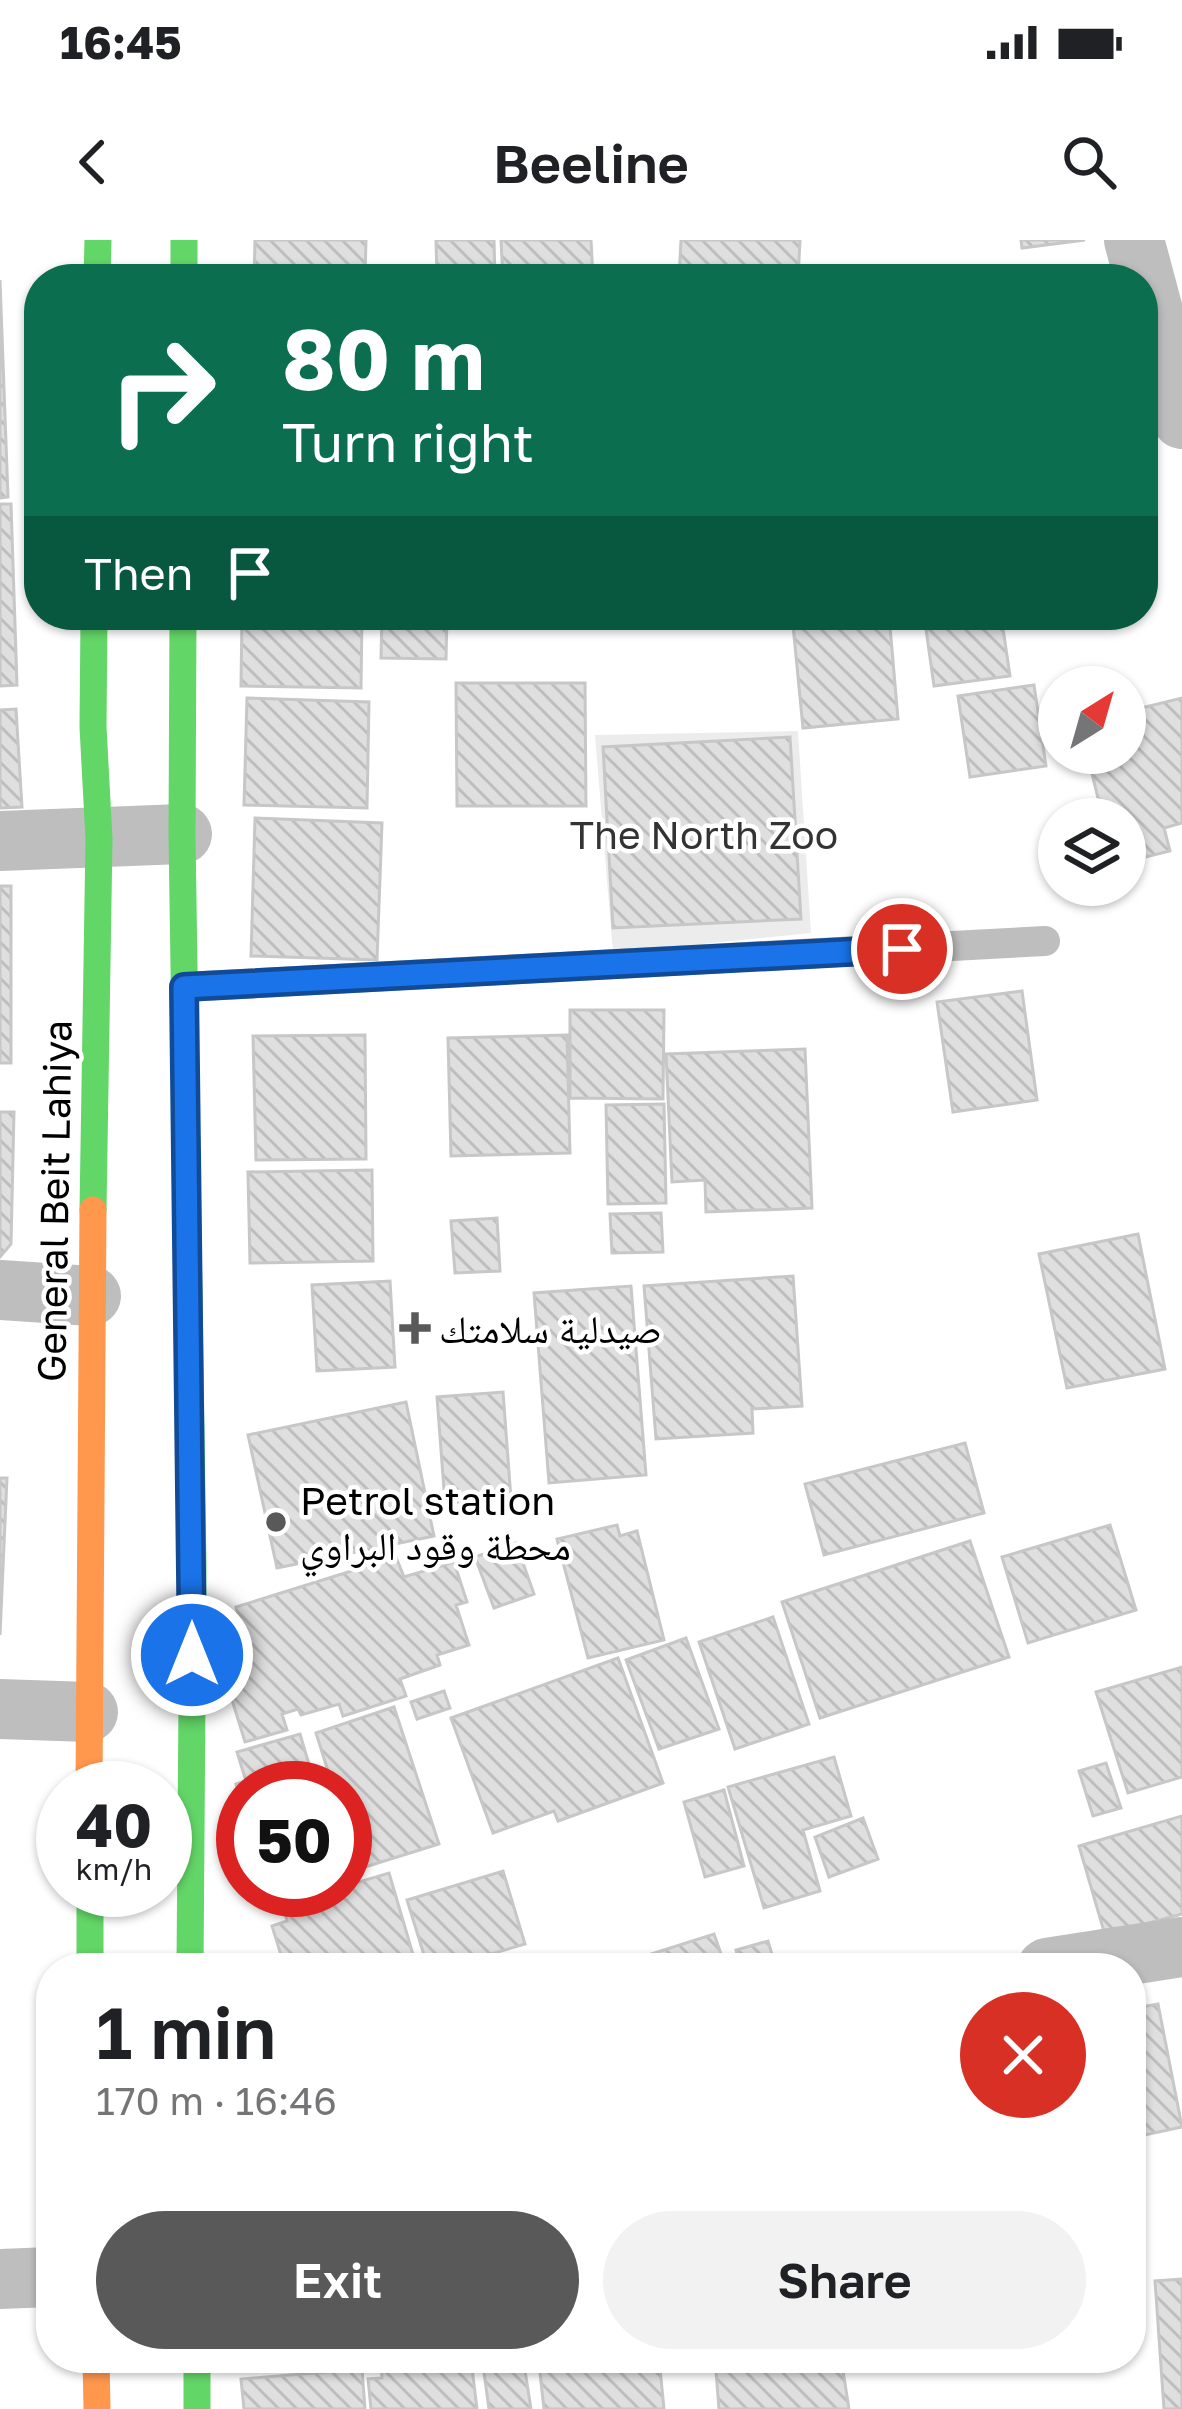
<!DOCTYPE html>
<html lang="en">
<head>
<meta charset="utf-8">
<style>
	:root { --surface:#fff; --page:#f2f2f2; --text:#202124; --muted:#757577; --accent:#595959 }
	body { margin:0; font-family:"Golos Text","Noto Naskh Arabic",sans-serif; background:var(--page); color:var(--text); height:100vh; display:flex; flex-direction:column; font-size:45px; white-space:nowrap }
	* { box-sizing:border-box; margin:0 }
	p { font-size:39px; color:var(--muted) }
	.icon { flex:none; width:66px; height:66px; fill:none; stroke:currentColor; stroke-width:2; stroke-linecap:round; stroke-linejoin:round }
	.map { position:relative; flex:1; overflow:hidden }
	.drawer { position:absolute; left:36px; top:1713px; width:1110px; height:420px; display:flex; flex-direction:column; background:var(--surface); border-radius:48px; box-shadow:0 3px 9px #0004 }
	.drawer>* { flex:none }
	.top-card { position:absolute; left:24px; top:24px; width:1134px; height:366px; border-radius:48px; box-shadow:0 3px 9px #0004; background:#0b6e4f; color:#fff; overflow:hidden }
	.needle { width:78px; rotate:37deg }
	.fabs { position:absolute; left:1038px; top:426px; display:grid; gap:24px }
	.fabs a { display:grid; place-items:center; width:108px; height:108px; border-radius:50%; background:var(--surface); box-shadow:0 3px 9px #0004; font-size:60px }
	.speed { position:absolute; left:36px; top:1521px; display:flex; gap:24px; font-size:60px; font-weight:700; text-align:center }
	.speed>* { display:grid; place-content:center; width:156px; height:156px; border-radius:50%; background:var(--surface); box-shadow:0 3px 9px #0004; line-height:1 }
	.speed small { font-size:30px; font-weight:400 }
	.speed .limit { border:18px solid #d22; background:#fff; color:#111 }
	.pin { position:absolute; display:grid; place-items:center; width:102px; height:102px; color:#fff; margin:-51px; border:6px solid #fff; border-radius:50%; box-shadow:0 3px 12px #0007 }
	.me { position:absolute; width:132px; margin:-66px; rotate:0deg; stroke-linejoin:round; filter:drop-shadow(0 0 9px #0008) }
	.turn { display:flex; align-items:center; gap:42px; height:252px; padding:0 60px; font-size:54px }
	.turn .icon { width:156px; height:156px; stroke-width:2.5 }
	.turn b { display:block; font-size:84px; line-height:102px }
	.then { display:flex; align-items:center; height:114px; padding:0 60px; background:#0003; gap:24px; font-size:45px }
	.round { display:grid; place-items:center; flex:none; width:126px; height:126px; border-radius:63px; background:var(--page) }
	.overview { display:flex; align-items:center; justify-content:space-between; height:204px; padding:0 60px }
	h1 { font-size:72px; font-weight:600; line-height:90px }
	.button { display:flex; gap:24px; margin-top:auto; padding:24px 60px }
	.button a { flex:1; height:138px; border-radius:72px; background:var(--accent); color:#fff; font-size:48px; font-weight:600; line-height:138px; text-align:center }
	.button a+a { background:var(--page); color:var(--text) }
	.status { display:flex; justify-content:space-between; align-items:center; height:84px; padding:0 60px; background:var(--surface); direction:ltr }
	.status svg { height:33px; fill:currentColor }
	header { display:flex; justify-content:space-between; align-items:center; height:156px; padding:0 60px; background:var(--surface); font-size:54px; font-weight:600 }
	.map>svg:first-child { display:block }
</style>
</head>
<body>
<div class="status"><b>16:45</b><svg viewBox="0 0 49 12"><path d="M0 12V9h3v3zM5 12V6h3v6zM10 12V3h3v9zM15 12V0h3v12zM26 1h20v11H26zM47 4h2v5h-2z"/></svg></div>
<header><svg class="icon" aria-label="back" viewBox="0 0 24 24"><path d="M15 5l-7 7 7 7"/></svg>Beeline<svg class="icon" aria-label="search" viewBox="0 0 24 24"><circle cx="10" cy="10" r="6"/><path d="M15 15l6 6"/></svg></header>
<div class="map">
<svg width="1182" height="2169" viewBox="0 0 1182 2169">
	<defs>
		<pattern id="building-back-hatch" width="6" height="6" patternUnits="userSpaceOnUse" patternTransform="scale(3)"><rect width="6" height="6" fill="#dfdfdf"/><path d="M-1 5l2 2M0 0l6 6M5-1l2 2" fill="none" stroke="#bebebe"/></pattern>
	</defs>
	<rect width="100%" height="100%" fill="#fff"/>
	<path fill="#ececec" d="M 798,491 L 811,693 L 613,713 L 595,495 Z"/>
	<path fill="url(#building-back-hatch)" stroke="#c7c7c7" stroke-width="3" d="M 255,0 L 366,0 L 365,39 L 254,39 Z
		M 436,0 L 494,0 L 495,39 L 437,39 Z
		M 501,0 L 591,0 L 593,39 L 503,39 Z
		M 681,0 L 800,0 L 798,39 L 679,39 Z
		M 1021,0 L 1085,0 L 1022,8 Z
		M 0,40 L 8,257 L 0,258 Z
		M 0,264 L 11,264 L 17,445 L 0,446 Z
		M 242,375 L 362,375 L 361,448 L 241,446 Z
		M 792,375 L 889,375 L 898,479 L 803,488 Z
		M 924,375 L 1001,375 L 1010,436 L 934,446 Z
		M 382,376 L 447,376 L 446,419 L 381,418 Z
		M 456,443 L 585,443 L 586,566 L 457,566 Z
		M 1034,445 L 1046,526 L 970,537 L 958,456 Z
		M 247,458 L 369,462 L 367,568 L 244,565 Z
		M 1182,458 L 1182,583 L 1164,588 L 1170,611 L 1125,622 L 1125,579 L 1103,579 L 1087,513 L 1125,513 L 1125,472 Z
		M 16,469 L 22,567 L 0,568 L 0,470 Z
		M 790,497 L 801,679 L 613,688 L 603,507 Z
		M 255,578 L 382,583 L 377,720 L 251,716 Z
		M 0,646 L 11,646 L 11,823 L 0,823 Z
		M 1022,751 L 1037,860 L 953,872 L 937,762 Z
		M 570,770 L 664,770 L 663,859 L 570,858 Z
		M 365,795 L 366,919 L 256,920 L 253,796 Z
		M 567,795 L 570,913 L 451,916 L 448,798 Z
		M 805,809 L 812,968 L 706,972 L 705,940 L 672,942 L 666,814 Z
		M 664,864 L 666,963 L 608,964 L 606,865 Z
		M 0,872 L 14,872 L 11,1004 L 0,1017 Z
		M 372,930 L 373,1021 L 250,1023 L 248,932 Z
		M 661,973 L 663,1012 L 612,1013 L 610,974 Z
		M 497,978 L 500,1031 L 455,1033 L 451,981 Z
		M 1138,994 L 1165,1129 L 1067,1148 L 1039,1014 Z
		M 793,1036 L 802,1166 L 752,1169 L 753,1193 L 656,1199 L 644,1046 Z
		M 390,1041 L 395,1127 L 317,1131 L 312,1045 Z
		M 631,1046 L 646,1235 L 549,1243 L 534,1053 Z
		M 503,1152 L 511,1259 L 445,1263 L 437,1157 Z
		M 406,1162 L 434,1296 L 277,1328 L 248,1195 Z
		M 965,1203 L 984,1273 L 824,1315 L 805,1244 Z
		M 0,1238 L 7,1238 L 0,1395 Z
		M 617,1285 L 620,1296 L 637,1291 L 664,1400 L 588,1418 L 557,1299 Z
		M 1110,1285 L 1136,1370 L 1028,1403 L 1002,1317 Z
		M 970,1301 L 1009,1417 L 820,1478 L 782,1362 Z
		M 516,1303 L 534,1354 L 494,1368 L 475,1317 Z
		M 396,1317 L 404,1337 L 454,1322 L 467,1362 L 456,1365 L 469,1405 L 437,1415 L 440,1425 L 400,1439 L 406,1456 L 343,1476 L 339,1464 L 301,1475 L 298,1469 L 282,1474 L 287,1490 L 245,1502 L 224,1434 L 244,1428 L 232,1391 L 242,1388 L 236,1367 Z
		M 773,1377 L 809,1484 L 735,1509 L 699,1402 Z
		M 686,1398 L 719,1489 L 659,1509 L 626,1420 Z
		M 618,1418 L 663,1543 L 558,1581 L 554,1571 L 493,1593 L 451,1478 Z
		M 1182,1427 L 1182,1537 L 1128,1553 L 1096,1452 Z
		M 444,1451 L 450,1468 L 417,1479 L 411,1462 Z
		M 394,1467 L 439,1604 L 346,1633 L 345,1548 L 326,1548 L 321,1533 L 328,1531 L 316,1493 Z
		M 300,1494 L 311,1531 L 306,1533 L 311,1548 L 243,1548 L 243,1571 L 236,1544 L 246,1541 L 237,1512 Z
		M 834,1517 L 851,1576 L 803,1590 L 820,1651 L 764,1668 L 728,1547 Z
		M 1106,1523 L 1121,1568 L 1093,1576 L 1079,1531 Z
		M 724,1550 L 744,1626 L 705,1637 L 684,1562 Z
		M 1182,1576 L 1182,1674 L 1105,1695 L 1079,1606 Z
		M 863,1578 L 878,1619 L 829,1637 L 815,1597 Z
		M 503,1631 L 525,1704 L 444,1728 L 428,1728 L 407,1660 Z
		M 389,1633 L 417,1728 L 285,1728 L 272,1686 L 287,1681 L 283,1665 L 332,1650 L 345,1650 L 345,1646 Z
		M 714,1694 L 726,1728 L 607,1728 Z
		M 768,1701 L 776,1728 L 741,1728 L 736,1710 Z
		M 537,1717 L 541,1728 L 500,1728 Z
		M 1158,1764 L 1182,1887 L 1131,1898 L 1131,1769 Z
		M 1182,2039 L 1182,2169 L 1164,2169 L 1155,2041 Z
		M 482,2118 L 523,2118 L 531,2169 L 489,2169 Z
		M 574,2118 L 659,2118 L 664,2169 L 544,2169 L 539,2124 L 574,2121 Z
		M 715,2118 L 841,2118 L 849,2169 L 719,2169 Z
		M 411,2120 L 412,2127 L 471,2120 L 477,2169 L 371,2169 L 368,2139 L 382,2138 L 381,2124 Z
		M 362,2129 L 365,2169 L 244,2169 L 241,2139 Z"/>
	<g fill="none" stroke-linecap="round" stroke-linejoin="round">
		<path stroke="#bebebe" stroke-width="30" d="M 184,747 L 1045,701"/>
		<path stroke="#bebebe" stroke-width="60" d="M 1134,0 L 1182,179
			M 0,601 L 182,594
			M 0,1050 L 91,1056
			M 0,1469 L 88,1472
			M 1047,1728 L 1182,1707
			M 0,2039 L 51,2037"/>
		<path stroke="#63d668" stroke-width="27" d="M 184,0 L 184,39
			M 97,39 L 98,0
			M 183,375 L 182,594 L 193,1325 L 190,1728
			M 93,970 L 99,599 L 93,487 L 94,375
			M 90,1650 L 90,1728
			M 197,2118 L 197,2169"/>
		<path stroke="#ff974d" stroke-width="27" d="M 89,1548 L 93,970
			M 96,2118 L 97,2169"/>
	</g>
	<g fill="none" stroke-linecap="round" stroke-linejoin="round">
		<g stroke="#114b97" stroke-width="30">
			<path id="route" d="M 192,1415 L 184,747 L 902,709"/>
		</g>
		<use href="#route" stroke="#1a73e8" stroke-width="21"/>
	</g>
	<g fill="#595959" stroke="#fff" stroke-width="4.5">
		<path d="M409 1070h12v12h12v12h-12v12h-12v-12h-12v-12h12z"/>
		<circle cx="276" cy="1282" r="12"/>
	</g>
	<g text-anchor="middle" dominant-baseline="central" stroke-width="9" stroke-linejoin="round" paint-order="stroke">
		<g font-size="39" fill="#333" stroke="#fff">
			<text x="704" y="594">The North Zoo</text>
		</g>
		<g font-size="39" fill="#000" stroke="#fff">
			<text transform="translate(54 961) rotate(-89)">General Beit Lahiya</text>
		</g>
		<g font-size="39" fill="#000" stroke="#fff" text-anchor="start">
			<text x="439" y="1088">صيدلية سلامتك</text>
			<text x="300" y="1260">Petrol station<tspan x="300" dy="45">محطة وقود البراوي</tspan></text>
		</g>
	</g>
</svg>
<div class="fabs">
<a><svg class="needle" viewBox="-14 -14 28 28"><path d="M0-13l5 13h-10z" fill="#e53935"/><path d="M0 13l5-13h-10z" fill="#757577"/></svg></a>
<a><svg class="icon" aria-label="layers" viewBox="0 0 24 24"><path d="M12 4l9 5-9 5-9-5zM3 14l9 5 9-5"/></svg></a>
</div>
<div class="speed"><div>40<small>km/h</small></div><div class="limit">50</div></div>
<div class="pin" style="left:902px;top:709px;background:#d93025"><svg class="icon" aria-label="arrive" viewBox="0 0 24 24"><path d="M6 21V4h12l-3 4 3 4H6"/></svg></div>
<svg class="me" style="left:192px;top:1415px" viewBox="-20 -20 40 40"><circle r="17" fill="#1a73e8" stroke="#fff" stroke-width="3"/><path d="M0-11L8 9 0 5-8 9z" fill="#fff"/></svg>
<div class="top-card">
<div class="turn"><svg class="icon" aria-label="right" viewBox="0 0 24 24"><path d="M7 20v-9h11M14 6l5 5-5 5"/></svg><div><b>80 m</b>Turn right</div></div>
<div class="then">Then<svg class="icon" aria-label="arrive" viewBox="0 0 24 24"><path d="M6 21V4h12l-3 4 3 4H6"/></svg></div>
</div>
<section class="drawer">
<div class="overview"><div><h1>1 min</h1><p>170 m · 16:46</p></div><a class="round" style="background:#d93025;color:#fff"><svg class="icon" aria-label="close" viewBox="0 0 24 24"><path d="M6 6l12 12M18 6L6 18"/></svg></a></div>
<div class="button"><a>Exit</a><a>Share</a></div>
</section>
</div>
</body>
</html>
